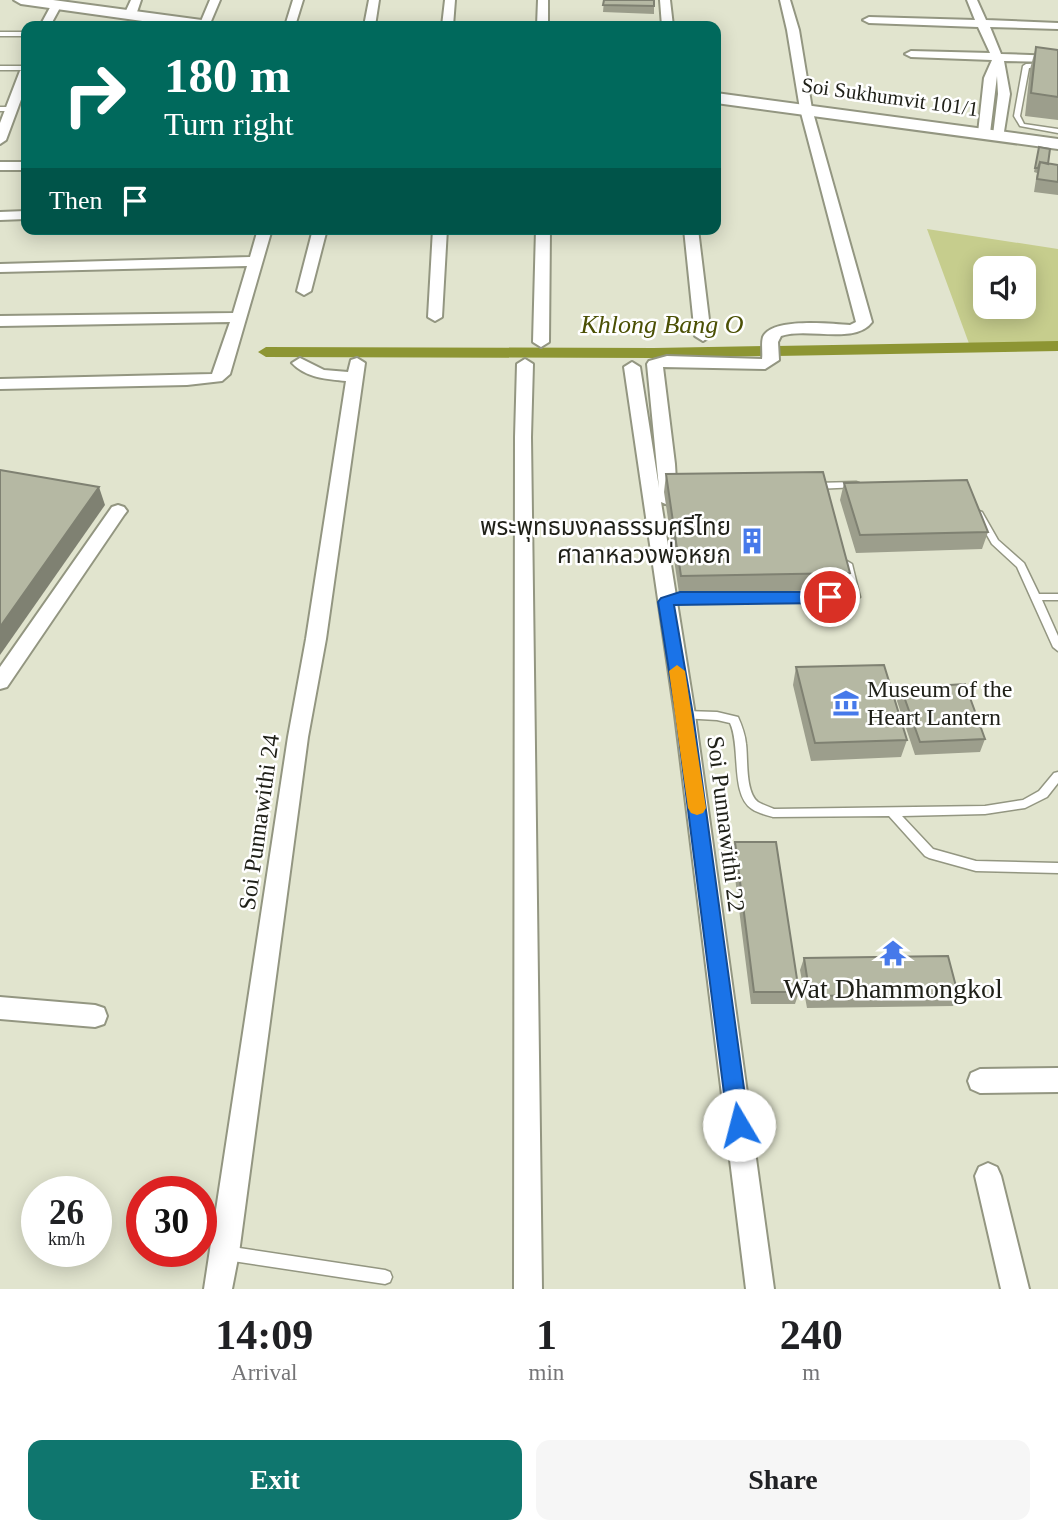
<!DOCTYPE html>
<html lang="en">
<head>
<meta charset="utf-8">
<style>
	:root { --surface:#fff; --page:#f6f6f6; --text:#202124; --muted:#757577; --accent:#0f766e }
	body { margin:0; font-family:"Times New Roman","Noto Sans Thai",serif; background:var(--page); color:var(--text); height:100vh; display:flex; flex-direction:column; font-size:26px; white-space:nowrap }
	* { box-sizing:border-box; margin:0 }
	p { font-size:23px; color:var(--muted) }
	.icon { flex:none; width:38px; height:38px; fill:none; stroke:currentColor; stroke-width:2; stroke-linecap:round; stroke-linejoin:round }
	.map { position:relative; height:1289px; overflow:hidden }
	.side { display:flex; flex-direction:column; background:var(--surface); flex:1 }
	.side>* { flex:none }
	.top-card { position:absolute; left:21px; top:21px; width:700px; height:214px; border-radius:14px; box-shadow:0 4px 18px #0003; background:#00695c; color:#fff; overflow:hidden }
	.tools { position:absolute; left:973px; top:256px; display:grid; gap:14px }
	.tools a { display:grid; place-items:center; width:63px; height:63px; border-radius:14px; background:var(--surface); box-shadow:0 4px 18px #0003; font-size:35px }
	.speed { position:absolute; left:21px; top:1176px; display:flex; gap:14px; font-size:35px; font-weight:700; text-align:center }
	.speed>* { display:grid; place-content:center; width:91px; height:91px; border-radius:50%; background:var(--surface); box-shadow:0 4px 18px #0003; line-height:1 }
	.speed small { font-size:18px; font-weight:400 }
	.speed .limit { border:10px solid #d22; background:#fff; color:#111 }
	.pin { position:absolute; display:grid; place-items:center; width:60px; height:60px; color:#fff; margin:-30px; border:4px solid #fff; border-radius:50%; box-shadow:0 2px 7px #0007 }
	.me { position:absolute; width:77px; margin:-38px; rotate:352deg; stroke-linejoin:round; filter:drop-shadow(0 0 5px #0008) }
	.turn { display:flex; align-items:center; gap:24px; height:147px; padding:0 28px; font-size:32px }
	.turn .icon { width:91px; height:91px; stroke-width:2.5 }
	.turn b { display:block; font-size:49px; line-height:60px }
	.then { display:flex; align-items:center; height:66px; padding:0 28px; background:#0003; gap:14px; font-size:26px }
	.eta { display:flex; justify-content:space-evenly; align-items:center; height:119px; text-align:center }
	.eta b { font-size:42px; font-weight:700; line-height:49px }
	.cta { display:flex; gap:14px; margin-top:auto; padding:14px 28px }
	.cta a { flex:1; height:80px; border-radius:14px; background:var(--accent); color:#fff; font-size:28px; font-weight:700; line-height:80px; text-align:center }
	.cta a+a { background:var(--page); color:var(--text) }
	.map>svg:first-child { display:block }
</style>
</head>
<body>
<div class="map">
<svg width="1058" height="1289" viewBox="0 0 1058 1289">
	<rect width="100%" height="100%" fill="#e1e4ce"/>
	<path fill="#c6cd8d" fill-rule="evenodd" d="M 927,229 L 1058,249 L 1058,349 L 971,349 ZM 985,268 L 1024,268 L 1024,306 L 985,306 Z"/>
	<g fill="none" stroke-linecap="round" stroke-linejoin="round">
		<path fill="#8d9533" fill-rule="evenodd" d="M 1058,341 L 1058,351 L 654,358 L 266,357 L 258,352 L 266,347 L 654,348 Z"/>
		<g stroke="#939681" stroke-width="3">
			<path id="lane" d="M 0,32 L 26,32 L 26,36 L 0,36 Z
				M 1058,63 L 1058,67 L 1029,68 L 1020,116 L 1024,124 L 1058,129 L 1058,133 L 1020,126 L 1014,116 L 1023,66 L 1026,64 Z
				M 0,66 L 26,66 L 26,70 L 0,70 Z
				M 0,107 L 12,107 L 15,109 L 12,111 L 0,111 Z
				M 856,482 L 859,483 L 860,485 L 859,487 L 815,489 L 811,486 L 815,483 Z
				M 979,511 L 982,512 L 998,540 L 1024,563 L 1039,594 L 1058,594 L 1058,600 L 1042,600 L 1058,636 L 1058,651 L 1053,647 L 1017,567 L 992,544 L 975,514 Z
				M 847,561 L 852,564 L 860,597 L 855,600 L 680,601 L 667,605 L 662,602 L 664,600 L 680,595 L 850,594 L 842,564 Z
				M 685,711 L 717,712 L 738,717 C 742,726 745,734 746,744 C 748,759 745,792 758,802 C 763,805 769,807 774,809 L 985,806 L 1023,800 L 1039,791 L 1054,773 L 1058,772 L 1058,783 L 1047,797 L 1025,808 L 985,814 L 902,816 L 933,849 L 976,861 L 1058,863 L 1058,873 L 976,871 L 929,858 L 925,856 L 889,816 L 773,817 C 766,815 758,813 752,809 C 730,795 741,746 730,723 L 717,720 L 681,718 L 680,715 L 681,712 Z
				M 226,1246 L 385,1270 L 390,1272 L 392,1277 L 390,1282 L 385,1284 L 226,1260 L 221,1258 L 219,1253 L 221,1248 Z"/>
		</g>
		<g stroke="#939681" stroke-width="4">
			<path id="street" d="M 131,0 L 141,0 L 136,15 L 130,18 L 124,15 Z
				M 210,0 L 220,0 L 209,26 L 199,26 Z
				M 293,0 L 303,0 L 295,26 L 285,26 Z
				M 369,0 L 379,0 L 375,26 L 364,26 Z
				M 445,0 L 455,0 L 453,26 L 442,26 Z
				M 538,0 L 548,0 L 548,26 L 537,26 Z
				M 660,0 L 670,0 L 673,26 L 662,26 Z
				M 780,0 L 790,0 L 799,30 L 812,109 L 872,322 C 855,345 808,327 781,336 L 778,342 L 779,360 L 765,369 L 663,367 L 675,464 L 677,499 L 668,505 L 661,502 L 695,715 L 774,1289 L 746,1289 L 675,715 L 624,367 L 632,362 L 640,367 L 659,488 L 647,364 L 649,361 L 667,356 L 762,359 C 763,353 761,344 763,337 C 772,317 832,324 850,325 L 856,322 L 800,109 L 787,30 Z
				M 967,0 L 977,0 L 986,20 L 1058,23 L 1058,29 L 990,27 L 1001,54 L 1058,56 L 1058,62 L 1004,61 L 1010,94 L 1003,138 L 995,138 L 993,135 L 998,94 L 997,76 L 990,133 L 984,137 L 978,133 L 984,78 L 992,60 L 911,57 L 905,54 L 911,51 L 990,53 L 978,27 L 869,23 L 863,20 L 869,17 L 975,20 Z
				M 53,2 L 62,4 L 50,26 L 40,26 Z
				M 26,67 L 26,86 L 6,140 L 0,144 L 0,123 L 20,71 Z
				M 0,162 L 26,162 L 26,170 L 0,170 Z
				M 26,211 L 26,219 L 0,220 L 0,212 Z
				M 258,229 L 272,229 L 230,374 L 222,381 L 187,385 L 0,389 L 0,379 L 212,374 L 230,322 L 0,326 L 0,316 L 233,313 L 247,266 L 0,272 L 0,264 L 250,257 Z
				M 313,229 L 327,229 L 311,291 L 304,295 L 297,291 Z
				M 433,229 L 447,229 L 442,317 L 435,321 L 428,317 Z
				M 536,229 L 550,229 L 549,342 L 541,347 L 533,342 Z
				M 684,229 L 698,229 L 711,336 L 703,341 L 695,336 Z
				M 300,358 L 324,370 L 348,372 L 351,360 L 357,358 L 365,363 L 326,639 L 308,737 L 239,1253 L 232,1289 L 204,1289 L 288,737 L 306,639 L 346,381 C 327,379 306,378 292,363 Z
				M 525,359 L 533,364 L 531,437 L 542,1289 L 514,1289 L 515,437 L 517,364 Z
				M 118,505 L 124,507 L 127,511 L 124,515 L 7,687 L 0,689 L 0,667 L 112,507 Z
				M 0,997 L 95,1005 L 104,1008 L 107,1016 L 104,1024 L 95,1027 L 0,1019 Z
				M 1058,1068 L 1058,1092 L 980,1093 L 971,1089 L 968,1081 L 971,1073 L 980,1069 Z
				M 988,1163 L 997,1167 L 1001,1176 L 1029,1289 L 1001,1289 L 975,1176 L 979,1167 Z"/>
		</g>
		<g stroke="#939681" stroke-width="4">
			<path id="secondary" d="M 14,0 L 53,0 L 209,21 L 217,26 L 178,26 L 21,4 Z
				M 716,93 L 1058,139 L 1058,149 L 716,103 Z"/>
		</g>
		<use href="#lane" fill="#fff" fill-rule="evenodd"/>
		<use href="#street" fill="#fff" fill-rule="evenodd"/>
		<use href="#secondary" fill="#fff" fill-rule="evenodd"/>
	</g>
	<path fill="#9c9e8c" d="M 604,0 L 654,6 L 654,14 L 603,12 Z
		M 1036,47 L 1058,50 L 1058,120 L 1025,116 L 1030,69 Z
		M 1038,151 L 1048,164 L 1058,165 L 1058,195 L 1034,192 L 1037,173 L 1034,172 Z
		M 666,474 L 850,573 L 846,590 L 679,593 L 664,492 Z
		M 844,483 L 988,532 L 982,549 L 856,553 L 840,500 Z
		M 796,667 L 907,740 L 901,757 L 811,761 L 793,685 Z
		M 901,688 L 985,739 L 980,752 L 915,755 L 897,701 Z
		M 735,842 L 799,992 L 795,1004 L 751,1004 L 732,854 Z
		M 804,958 L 958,994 L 953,1006 L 807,1008 L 800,970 Z"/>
	<path fill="#7f8172" d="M 99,487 L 105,505 L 0,655 L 0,627 Z"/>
	<path fill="#b5b8a3" stroke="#7f8172" stroke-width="2" d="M 604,0 L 654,0 L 654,6 L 603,5 Z
		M 1036,47 L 1058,50 L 1058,97 L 1031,93 Z
		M 1039,147 L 1050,149 L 1048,164 L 1040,162 L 1038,168 L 1035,168 Z
		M 1040,162 L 1058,165 L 1058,182 L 1037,179 Z
		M 0,470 L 99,487 L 0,627 Z
		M 823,472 L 850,573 L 681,576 L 666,474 Z
		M 967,480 L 988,532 L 860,535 L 844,483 Z
		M 884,665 L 907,740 L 815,743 L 796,667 Z
		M 965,684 L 985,739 L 920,742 L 901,688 Z
		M 735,842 L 776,842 L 799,992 L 754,992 Z
		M 948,956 L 958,994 L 810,996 L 804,958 Z"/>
	<path fill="#1a73e8" stroke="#114b97" stroke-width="2" d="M 680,592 L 830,592 L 838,597 L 830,603 L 674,605 L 693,715 L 749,1125 L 746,1132 L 739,1135 L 731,1132 L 728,1125 L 676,715 L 658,602 L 661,598 Z"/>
	<path fill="#f59e0b" d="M 677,665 L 685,671 L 706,808 L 703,813 L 697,815 L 691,813 L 688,808 L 669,671 Z"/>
	<defs>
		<g id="building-bare" transform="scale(2.1)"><path d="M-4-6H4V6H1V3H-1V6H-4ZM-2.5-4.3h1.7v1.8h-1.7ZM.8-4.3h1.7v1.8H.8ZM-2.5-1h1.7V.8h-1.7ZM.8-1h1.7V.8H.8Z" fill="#4679ea" stroke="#fff" stroke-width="2.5" paint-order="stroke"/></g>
		<g id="museum-bare" transform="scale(2.1)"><path d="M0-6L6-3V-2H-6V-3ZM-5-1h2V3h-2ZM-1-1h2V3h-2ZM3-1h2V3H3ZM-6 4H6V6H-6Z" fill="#4679ea" stroke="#fff" stroke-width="2.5" paint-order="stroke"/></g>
		<g id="temple-bare" transform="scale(2.1)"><path d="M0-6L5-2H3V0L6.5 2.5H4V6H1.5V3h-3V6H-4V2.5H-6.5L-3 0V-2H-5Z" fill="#4679ea" stroke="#fff" stroke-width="2.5" paint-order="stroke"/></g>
	</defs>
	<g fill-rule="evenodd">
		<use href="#building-bare" x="752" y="541"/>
		<use href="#museum-bare" x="846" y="703"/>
		<use href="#temple-bare" x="893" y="953"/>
	</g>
	<g text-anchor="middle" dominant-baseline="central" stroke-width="5" stroke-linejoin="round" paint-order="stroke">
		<g font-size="21" fill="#1f2018" stroke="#fff">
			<text transform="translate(890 97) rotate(8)">Soi Sukhumvit 101/1</text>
		</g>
		<g font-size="24" fill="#1f2018" stroke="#fff" text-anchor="end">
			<text x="731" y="527">พระพุทธมงคลธรรมศรีไทย<tspan x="731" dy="28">ศาลาหลวงพ่อหยก</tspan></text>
			<text x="867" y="689" text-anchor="start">Museum of the<tspan x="867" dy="28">Heart Lantern</tspan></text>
		</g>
		<g font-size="24" fill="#1f2018" stroke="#fff">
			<text transform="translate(259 822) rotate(-82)">Soi Punnawithi 24</text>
			<text transform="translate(726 824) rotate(83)">Soi Punnawithi 22</text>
		</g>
		<g font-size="26" font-style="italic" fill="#4b5004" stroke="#fff">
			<text x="662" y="324">Khlong Bang O</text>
		</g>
		<g font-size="28" fill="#1f2018" stroke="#fff">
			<text x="893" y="988">Wat Dhammongkol</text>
		</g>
	</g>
</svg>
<div class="tools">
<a><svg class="icon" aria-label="sound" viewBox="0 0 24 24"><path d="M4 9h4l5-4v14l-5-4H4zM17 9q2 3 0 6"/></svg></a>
</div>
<div class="speed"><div>26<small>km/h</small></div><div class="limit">30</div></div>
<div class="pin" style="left:830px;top:597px;background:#d93025"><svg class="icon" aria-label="arrive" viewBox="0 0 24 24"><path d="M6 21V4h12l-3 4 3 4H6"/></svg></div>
<svg class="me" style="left:739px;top:1125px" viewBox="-20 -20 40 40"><circle r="19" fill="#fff"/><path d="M0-13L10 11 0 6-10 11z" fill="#1a73e8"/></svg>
<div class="top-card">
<div class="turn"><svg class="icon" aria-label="right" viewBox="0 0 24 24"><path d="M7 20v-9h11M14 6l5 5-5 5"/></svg><div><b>180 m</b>Turn right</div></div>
<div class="then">Then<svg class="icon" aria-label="arrive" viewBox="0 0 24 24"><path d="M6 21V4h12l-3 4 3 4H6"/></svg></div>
</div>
</div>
<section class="side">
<div class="eta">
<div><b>14:09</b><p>Arrival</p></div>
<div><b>1</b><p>min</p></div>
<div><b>240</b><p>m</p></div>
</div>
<div class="cta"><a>Exit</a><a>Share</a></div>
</section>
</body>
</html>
